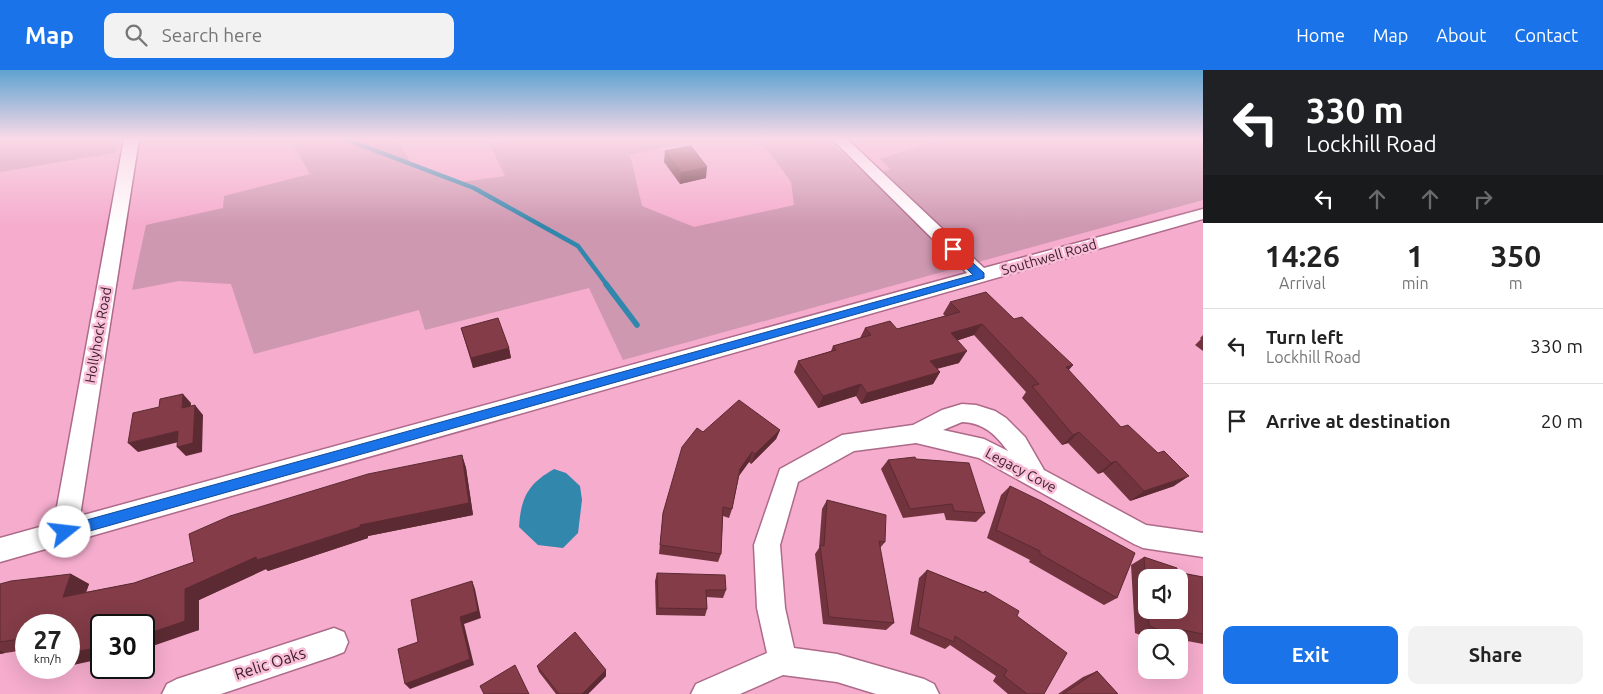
<!DOCTYPE html>
<html lang="en">
<head>
<meta charset="utf-8">
<style>
	:root { --surface:#fff; --page:#f2f2f2; --text:#222; --muted:#767676; --line:#e0e0e0; --accent:#1a73e8 }
	body { margin:0; font-family:Ubuntu,sans-serif; background:var(--page); color:var(--text); height:100vh; display:flex; flex-direction:column; font-size:19px; white-space:nowrap }
	* { box-sizing:border-box; margin:0 }
	p { font-size:16px; color:var(--muted) }
	.icon { flex:none; width:28px; height:28px; fill:none; stroke:currentColor; stroke-width:2; stroke-linecap:round; stroke-linejoin:round }
	.map { position:relative; flex:1; overflow:hidden }
	.details { display:flex; flex-direction:column; background:var(--surface); width:400px }
	.details>* { flex:none }
	.hud { background:#202124; color:#fff; overflow:hidden }
	.controls { position:absolute; left:1138px; top:499px; display:grid; gap:10px }
	.controls a { display:grid; place-items:center; width:50px; height:50px; border-radius:10px; background:var(--surface); box-shadow:0 5px 20px #0002; font-size:25px }
	.speed { position:absolute; left:15px; top:544px; display:flex; gap:10px; font-size:25px; font-weight:700; text-align:center }
	.speed>* { display:grid; place-content:center; width:65px; height:65px; border-radius:50%; background:var(--surface); box-shadow:0 5px 20px #0002; line-height:1 }
	.speed small { font-size:12px; font-weight:400 }
	.speed .limit { border:2px solid #111; border-radius:8px; background:#fff; color:#111 }
	.pin { position:absolute; display:grid; place-items:center; width:42px; height:42px; color:#fff; margin:-21px; border-radius:10px; box-shadow:0 2px 8px #0006 }
	.me { position:absolute; width:55px; margin:-28px; rotate:74deg; stroke-linejoin:round; filter:drop-shadow(0 0 4px #0008) }
	.turn { display:flex; align-items:center; gap:18px; height:105px; padding:0 20px; font-size:22px }
	.turn .icon { width:65px; height:65px; stroke-width:2.5 }
	.turn b { display:block; font-size:35px; line-height:42px }
	.lanes { display:flex; align-items:center; height:48px; padding:0 20px; background:#0003; justify-content:center; gap:25px; direction:ltr }
	.lanes .off { opacity:.35 }
	.eta { display:flex; justify-content:space-evenly; align-items:center; height:85px; text-align:center }
	.eta b { font-size:30px; font-weight:700; line-height:35px }
	.primary-button { display:flex; gap:10px; margin-top:auto; padding:10px 20px }
	.primary-button a { flex:1; height:58px; border-radius:10px; background:var(--accent); color:#fff; font-size:20px; font-weight:700; line-height:58px; text-align:center }
	.primary-button a+a { background:var(--page); color:var(--text) }
	ul { padding:0; list-style:none }
	li { display:flex; align-items:center; gap:15px; height:75px; padding:0 20px; border-top:1px solid var(--line) }
	li div { flex:1 }
	li b { display:block; font-size:19px }
	li em { font-style:normal }
	header { display:flex; align-items:center; gap:30px; box-sizing:border-box; height:70px; padding:0 25px; background:var(--accent); color:#fff }
	header strong { font-size:24px }
	nav { display:flex; gap:28px; margin-inline-start:auto; font-size:18px }
	.search { width:350px; height:45px; background:var(--page); display:flex; align-items:center; gap:12px; box-sizing:border-box; padding:0 18px; border-radius:10px; color:var(--muted); font-size:19px }
	main { display:flex; flex:1; min-height:0 }
	.map>svg:first-child { display:block }
</style>
</head>
<body>
<header>
<strong>Map</strong>
<div class="search"><svg class="icon" aria-label="search" viewBox="0 0 24 24"><circle cx="10" cy="10" r="6"/><path d="M15 15l6 6"/></svg>Search here</div>
<nav><a>Home</a><a>Map</a><a>About</a><a>Contact</a></nav>
</header>
<main>
<div class="map">
<svg width="1203" height="624" viewBox="0 0 1203 624">
	<rect width="100%" height="100%" fill="#f5accd"/>
	<path fill="#ce98b0" d="M 0,69 L 120,69 L 115,83 L 0,102 Z
		M 290,69 L 385,69 L 401,75 L 410,92 L 455,113 L 505,106 L 489,73 L 513,69 L 696,69 L 630,85 L 642,136 L 694,157 L 794,135 L 791,112 L 770,83 L 752,69 L 828,69 L 867,106 L 890,99 L 880,89 L 940,69 L 1203,69 L 1203,130 L 623,290 L 589,218 L 425,260 L 419,240 L 254,284 L 231,214 L 179,211 L 132,220 L 146,155 L 223,138 L 224,126 L 310,104 Z"/>
	<path fill="#3187ac" d="M 554,399 L 566,403 L 580,416 L 582,430 L 578,463 L 563,478 L 538,475 L 519,457 C 521,427 528,414 554,399 Z"/>
	<g fill="none" stroke-linecap="round" stroke-linejoin="round">
		<path stroke="#3187ac" stroke-width="4.5" d="M 345,69 L 474,118 L 578,176 L 607,215"/>
		<path stroke="#3187ac" stroke-width="5.5" d="M 606,214 L 637,255"/>
		<g stroke="#ad6a89" stroke-width="3">
			<path id="minor" d="M 124,69 L 139,69 L 80,446 L 967,203 L 832,69 L 847,69 L 984,198 L 1203,139 L 1203,149 L 0,492 L 0,468 L 54,453 Z
				M 962,334 L 976,335 L 995,341 L 1006,348 L 1025,367 L 1044,400 L 1146,455 L 1203,463 L 1203,487 L 1143,478 L 1134,474 L 979,388 L 916,373 L 854,381 L 798,412 L 780,475 L 785,538 L 794,578 L 837,584 L 924,609 L 934,614 L 939,624 L 876,624 L 837,612 L 783,605 L 740,624 L 691,624 L 696,614 L 767,583 L 757,538 L 754,475 L 780,399 L 842,365 L 913,355 L 942,340 ZM 962,352 C 984,353 995,364 1008,381 L 984,369 L 943,360 Z
				M 334,558 L 344,562 L 348,572 L 344,582 L 334,586 L 221,624 L 162,624 L 167,614 L 177,609 Z"/>
		</g>
		<use href="#minor" fill="#fff" fill-rule="evenodd"/>
	</g>
	<path fill="#71343e" fill-rule="evenodd" d="M 665,81 L 706,108 L 680,114 L 664,92 Z
		M 950,232 L 1014,249 L 1073,295 L 1068,300 L 1174,416 L 1130,431 L 1103,402 L 1098,404 L 1068,373 L 1062,375 L 1022,328 L 1026,322 L 974,265 L 958,270 L 959,293 L 937,299 L 940,302 L 933,314 L 861,334 L 856,326 L 818,338 L 794,302 L 798,291 L 831,281 L 833,276 L 860,268 L 865,258 L 897,259 L 945,246 L 943,244 Z
		M 461,258 L 509,278 L 511,288 L 473,298 Z
		M 1203,265 L 1203,281 L 1195,275 L 1201,269 L 1200,268 Z
		M 780,360 L 776,369 L 751,394 L 749,392 L 739,406 L 732,439 L 729,448 L 723,446 L 721,484 L 718,492 L 659,484 L 663,443 L 703,362 Z
		M 462,385 L 466,398 L 473,445 L 368,466 L 368,468 L 268,501 L 266,499 L 199,530 L 199,560 L 73,595 L 69,593 L 69,555 L 26,555 L 26,580 L 5,583 L 0,584 L 0,514 L 71,504 L 89,514 L 86,522 L 134,513 L 194,492 Z
		M 916,389 L 985,443 L 976,452 L 946,450 L 944,443 L 903,448 L 881,399 L 888,390 Z
		M 1010,416 L 1117,528 L 1104,535 L 1029,492 L 1030,490 L 987,468 L 1001,425 Z
		M 827,430 L 885,472 L 880,478 L 894,553 L 886,560 L 823,554 L 815,484 L 819,478 L 822,439 Z
		M 1144,487 L 1177,502 L 1203,507 L 1203,574 L 1182,570 L 1179,571 L 1179,568 L 1148,568 L 1135,563 L 1131,495 ZM 1146,508 L 1179,540 L 1146,540 Z
		M 927,500 L 983,522 L 985,521 L 1017,546 L 1044,624 L 1008,624 L 993,611 L 996,606 L 950,575 L 945,579 L 910,564 L 919,508 Z
		M 657,503 L 726,520 L 723,528 L 706,527 L 707,539 L 705,546 L 656,545 L 655,511 Z
		M 537,596 L 606,600 L 606,606 L 588,624 L 556,624 L 539,602 Z
		M 1097,601 L 1118,624 L 1058,624 L 1083,607 Z"/>
	<path fill="#5c2a32" d="M 707,97 L 706,108 L 680,114 L 681,103 Z
		M 982,254 L 974,265 L 944,275 L 951,263 Z
		M 509,278 L 511,288 L 473,298 L 471,288 Z
		M 967,281 L 959,293 L 923,302 L 930,291 Z
		M 1073,295 L 1063,307 L 1066,297 Z
		M 940,302 L 933,314 L 861,334 L 867,323 Z
		M 861,314 L 856,326 L 818,338 L 823,326 Z
		M 183,324 L 191,333 L 190,348 L 182,338 Z
		M 195,335 L 203,345 L 202,382 L 186,386 L 177,377 Z
		M 780,360 L 776,369 L 751,394 L 755,384 Z
		M 178,361 L 187,370 L 138,382 L 128,373 Z
		M 1079,362 L 1068,373 L 1062,375 L 1073,365 Z
		M 752,382 L 749,392 L 737,408 L 740,399 Z
		M 462,385 L 466,398 L 473,445 L 368,466 L 368,468 L 268,501 L 266,499 L 199,530 L 199,560 L 144,579 L 144,565 L 185,519 L 256,487 L 360,455 Z
		M 1116,391 L 1103,402 L 1098,404 L 1111,393 Z
		M 1189,406 L 1174,416 L 1130,431 L 1144,421 Z
		M 71,504 L 89,514 L 81,537 L 63,527 Z
		M 472,511 L 475,519 L 481,548 L 464,554 L 474,595 L 410,619 L 405,614 L 460,547 Z
		M 101,577 L 101,589 L 73,595 L 69,593 L 69,583 Z
		M 0,580 L 5,583 L 0,584 Z
		M 606,600 L 606,606 L 588,624 L 582,624 Z"/>
	<path fill="#833c48" stroke="#5c2a32" d="M 691,76 L 707,97 L 681,103 L 665,81 Z
		M 986,222 L 1014,249 L 1022,247 L 1073,295 L 1066,297 L 1121,357 L 1128,355 L 1158,383 L 1164,381 L 1189,406 L 1144,421 L 1116,391 L 1111,393 L 1079,362 L 1073,365 L 1032,316 L 1039,314 L 982,254 L 951,263 L 967,281 L 930,291 L 940,302 L 867,323 L 861,314 L 823,326 L 798,291 L 836,280 L 833,276 L 871,265 L 865,258 L 890,251 L 897,259 L 960,242 L 950,232 Z
		M 498,248 L 509,278 L 471,288 L 461,258 Z
		M 183,324 L 182,338 L 195,335 L 193,373 L 177,377 L 178,361 L 128,373 L 133,343 L 159,337 L 160,329 Z
		M 739,330 L 780,360 L 755,384 L 752,382 L 740,399 L 732,439 L 723,437 L 721,484 L 660,475 L 663,443 L 682,377 L 697,358 L 703,362 Z
		M 462,385 L 469,433 L 360,455 L 360,457 L 257,490 L 256,487 L 185,519 L 185,551 L 144,565 L 144,555 L 101,555 L 101,577 L 69,583 L 69,555 L 26,555 L 26,568 L 0,572 L 0,514 L 11,511 L 71,504 L 63,527 L 134,513 L 194,492 L 189,464 L 230,446 L 368,404 Z
		M 915,387 L 916,389 L 969,393 L 985,443 L 954,441 L 952,434 L 910,439 L 888,390 Z
		M 1010,416 L 1041,431 L 1135,483 L 1117,528 L 1040,484 L 1040,481 L 996,460 Z
		M 827,430 L 886,445 L 885,472 L 879,471 L 894,553 L 829,547 L 820,475 L 824,476 Z
		M 1144,487 L 1177,498 L 1177,502 L 1203,507 L 1203,564 L 1183,560 L 1184,569 L 1149,556 L 1148,540 L 1179,540 L 1179,508 L 1146,508 L 1146,521 Z
		M 927,500 L 984,523 L 985,521 L 1019,541 L 1017,546 L 1067,583 L 1044,624 L 1027,624 L 1004,606 L 1007,600 L 955,566 L 954,572 L 918,557 Z
		M 657,503 L 725,505 L 726,520 L 706,520 L 707,539 L 658,538 Z
		M 472,511 L 478,541 L 460,547 L 470,589 L 405,614 L 398,579 L 418,572 L 411,530 Z
		M 575,562 L 606,600 L 582,624 L 559,624 L 537,596 Z
		M 515,595 L 529,624 L 484,624 L 480,616 Z
		M 1097,601 L 1118,624 L 1063,624 Z"/>
	<linearGradient id="sky" x2="0" y2="1"><stop stop-color="#5fa2d0"/><stop offset="0.44" stop-color="#fadae8"/><stop offset="1" stop-color="#fadae8" stop-opacity="0"/></linearGradient>
	<rect width="1203" height="156" fill="url(#sky)"/>
	<path fill="#1a73e8" stroke="#114b97" d="M 953,175 L 984,203 L 984,208 L 65,468 L 60,467 L 58,462 L 60,458 L 65,456 L 973,205 L 949,181 L 948,179 Z"/>
	<g text-anchor="middle" dominant-baseline="central" stroke-width="5" stroke-linejoin="round" paint-order="stroke">
		<g font-size="14" fill="#3c202d" stroke="#fabed8">
			<text transform="translate(1049 187) rotate(-16)">Southwell Road</text>
			<text transform="translate(98 265) rotate(-80)">Hollyhock Road</text>
			<text transform="translate(1021 400) rotate(28)">Legacy Cove</text>
		</g>
		<g font-size="16" fill="#3c202d" stroke="#fabed8">
			<text transform="translate(270 593) rotate(-18)">Relic Oaks</text>
		</g>
	</g>
</svg>
<div class="controls">
<a><svg class="icon" aria-label="sound" viewBox="0 0 24 24"><path d="M4 9h4l5-4v14l-5-4H4zM17 9q2 3 0 6"/></svg></a>
<a><svg class="icon" aria-label="search" viewBox="0 0 24 24"><circle cx="10" cy="10" r="6"/><path d="M15 15l6 6"/></svg></a>
</div>
<div class="speed"><div>27<small>km/h</small></div><div class="limit">30</div></div>
<div class="pin" style="left:953px;top:179px;background:#d93025"><svg class="icon" aria-label="arrive" viewBox="0 0 24 24"><path d="M6 21V4h12l-3 4 3 4H6"/></svg></div>
<svg class="me" style="left:65px;top:462px" viewBox="-20 -20 40 40"><circle r="19" fill="#fff"/><path d="M0-13L10 11 0 6-10 11z" fill="#1a73e8"/></svg>
</div>
<section class="details">
<div class="hud">
<div class="turn"><svg class="icon" aria-label="left" viewBox="0 0 24 24"><path d="M17 20v-9H6M10 6l-5 5 5 5"/></svg><div><b>330 m</b>Lockhill Road</div></div>
<div class="lanes"><svg class="icon" aria-label="left" viewBox="0 0 24 24"><path d="M17 20v-9H6M10 6l-5 5 5 5"/></svg><svg class="icon off" aria-label="ahead" viewBox="0 0 24 24"><path d="M12 20V5M6 11l6-6 6 6"/></svg><svg class="icon off" aria-label="ahead" viewBox="0 0 24 24"><path d="M12 20V5M6 11l6-6 6 6"/></svg><svg class="icon off" aria-label="right" viewBox="0 0 24 24"><path d="M7 20v-9h11M14 6l5 5-5 5"/></svg></div>
</div>
<div class="eta">
<div><b>14:26</b><p>Arrival</p></div>
<div><b>1</b><p>min</p></div>
<div><b>350</b><p>m</p></div>
</div>
<ul>
<li><svg class="icon" aria-label="left" viewBox="0 0 24 24"><path d="M17 20v-9H6M10 6l-5 5 5 5"/></svg><div><b>Turn left</b><p>Lockhill Road</p></div><em>330 m</em></li>
<li><svg class="icon" aria-label="arrive" viewBox="0 0 24 24"><path d="M6 21V4h12l-3 4 3 4H6"/></svg><div><b>Arrive at destination</b></div><em>20 m</em></li>
</ul>
<div class="primary-button"><a>Exit</a><a>Share</a></div>
</section>
</main>
</body>
</html>
